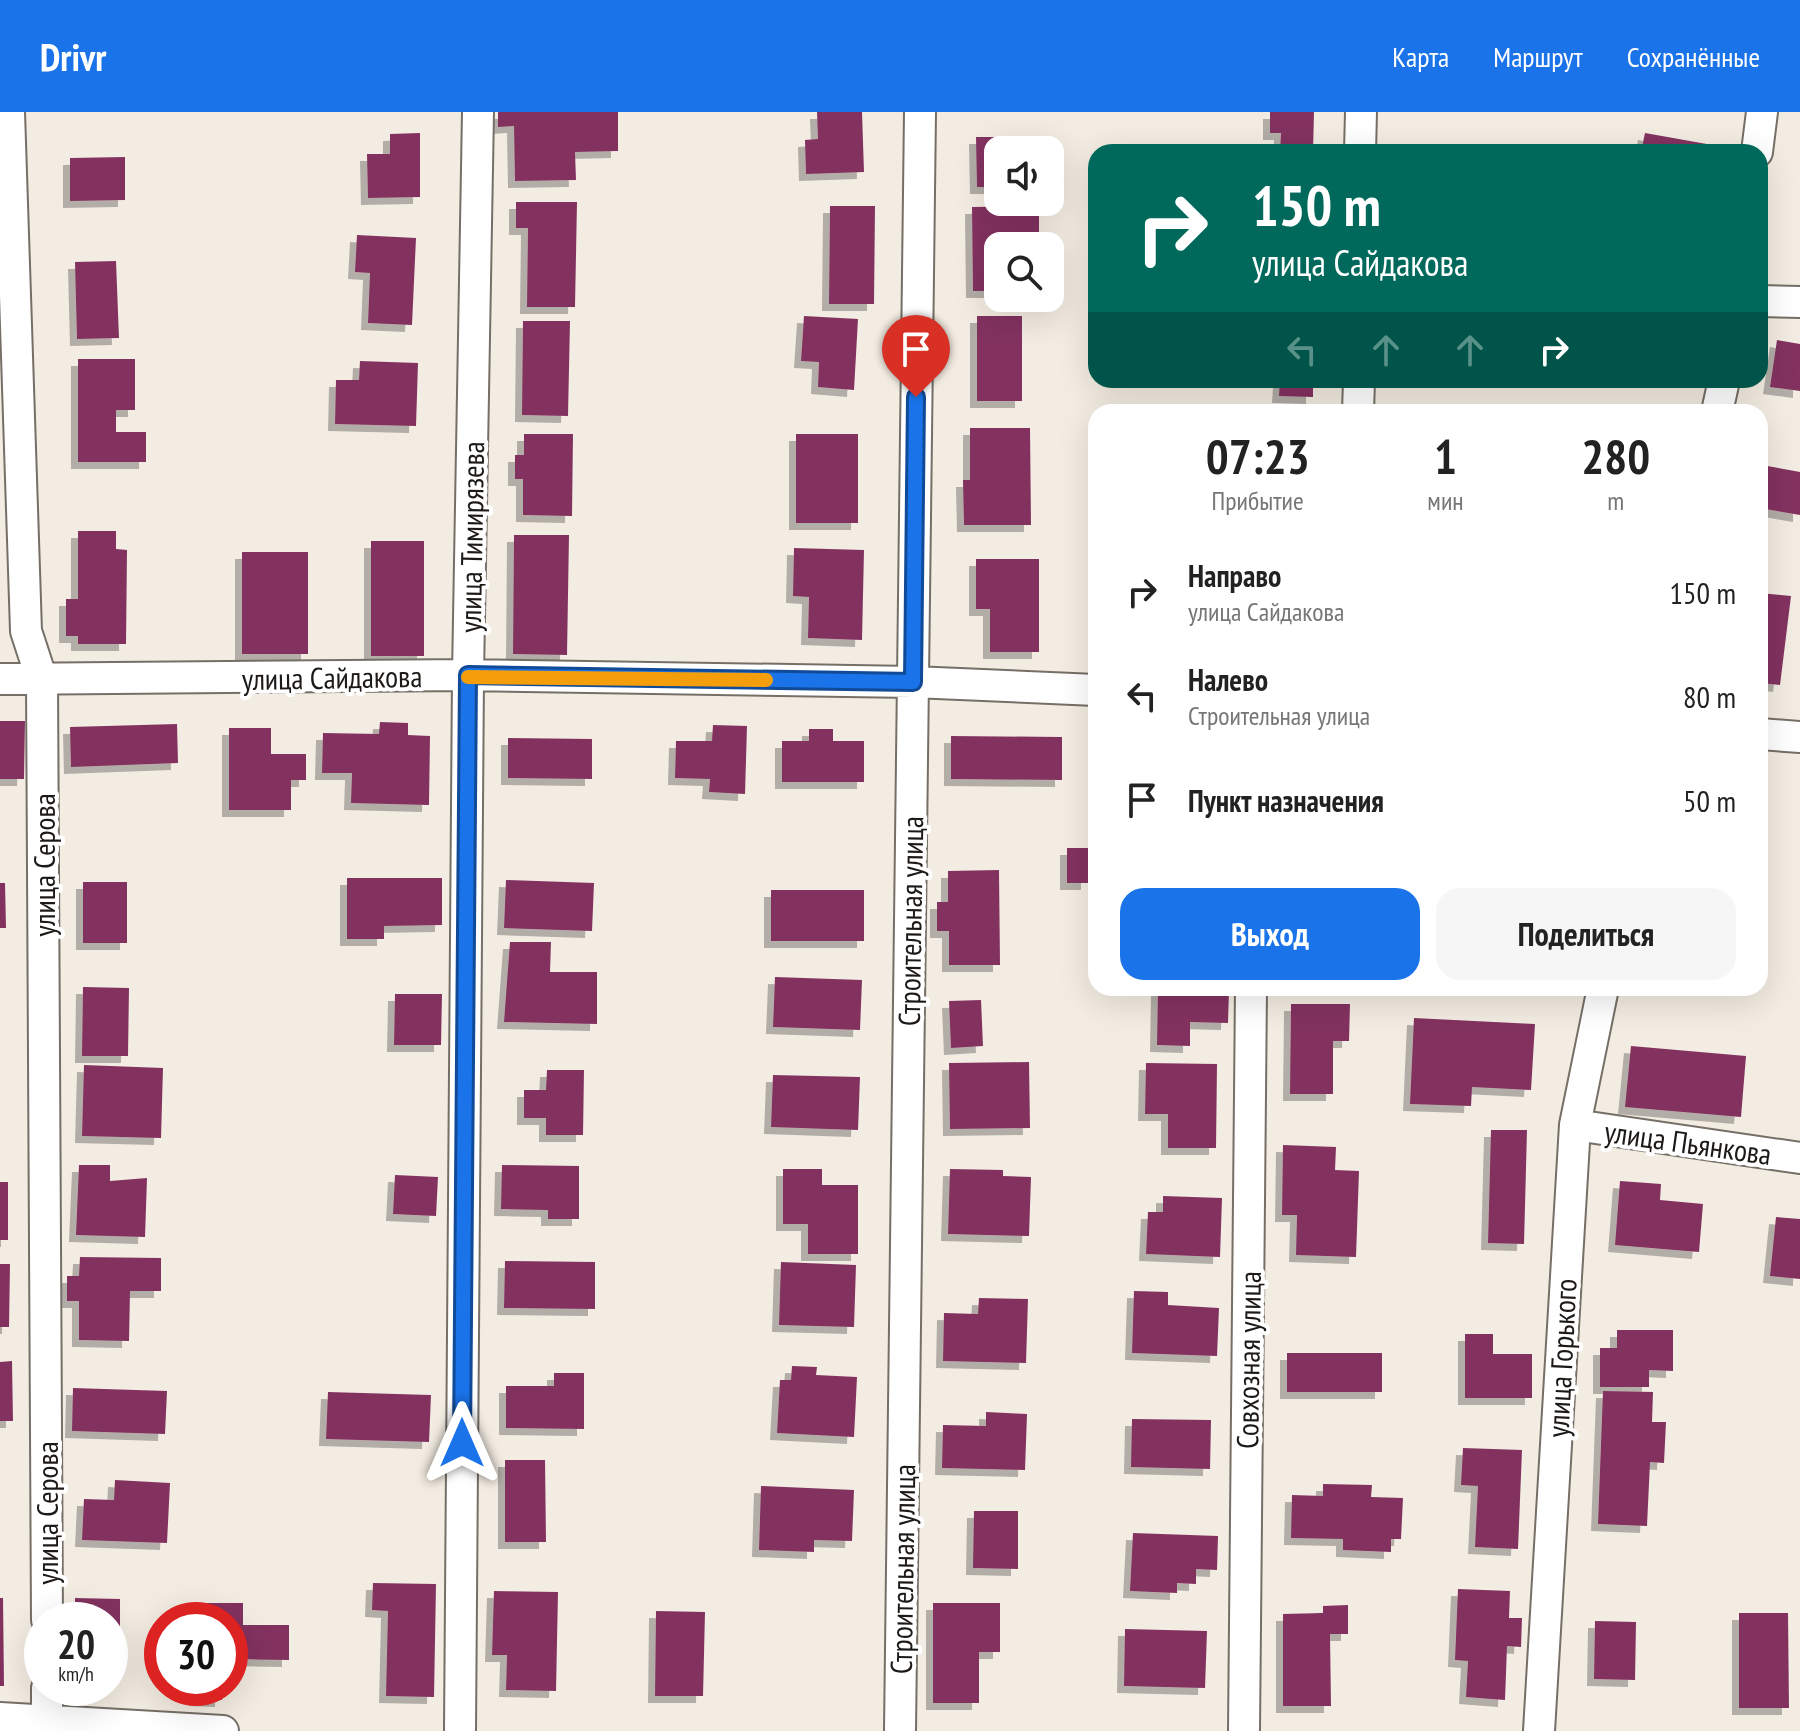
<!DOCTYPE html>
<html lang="ru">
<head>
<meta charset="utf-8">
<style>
	:root { --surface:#fff; --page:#f6f6f6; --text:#222; --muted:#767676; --accent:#1a73e8 }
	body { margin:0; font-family:"PT Sans Narrow",sans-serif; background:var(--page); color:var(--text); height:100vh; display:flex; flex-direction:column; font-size:30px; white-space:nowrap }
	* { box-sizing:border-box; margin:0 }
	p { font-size:26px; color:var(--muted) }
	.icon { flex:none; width:44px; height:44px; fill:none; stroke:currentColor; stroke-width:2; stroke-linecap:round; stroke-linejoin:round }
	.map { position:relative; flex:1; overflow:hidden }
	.side { position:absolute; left:1088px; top:292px; width:680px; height:592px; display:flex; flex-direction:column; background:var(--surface); border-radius:24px; box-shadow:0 8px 32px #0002 }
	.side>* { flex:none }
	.hud { position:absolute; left:1088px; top:32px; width:680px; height:244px; border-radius:24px; box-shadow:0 8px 32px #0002; background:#00695c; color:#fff; overflow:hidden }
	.controls { position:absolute; left:984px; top:24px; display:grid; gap:16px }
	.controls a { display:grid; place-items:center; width:80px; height:80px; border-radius:16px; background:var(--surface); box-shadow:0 8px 32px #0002; font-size:40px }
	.speed { position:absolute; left:24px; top:1490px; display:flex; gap:16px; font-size:40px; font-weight:700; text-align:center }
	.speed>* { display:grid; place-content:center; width:104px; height:104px; border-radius:50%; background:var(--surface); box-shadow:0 8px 32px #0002; line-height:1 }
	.speed small { font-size:20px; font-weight:400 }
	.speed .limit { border:12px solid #d22; background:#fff; color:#111 }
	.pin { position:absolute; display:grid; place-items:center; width:68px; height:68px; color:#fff; margin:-82px -34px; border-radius:50% 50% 50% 0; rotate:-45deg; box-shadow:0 0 8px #0007 }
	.pin .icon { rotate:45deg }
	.me { position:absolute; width:88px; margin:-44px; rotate:0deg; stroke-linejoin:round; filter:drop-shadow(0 0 6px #0008) }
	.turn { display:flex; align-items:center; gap:28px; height:168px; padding:0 32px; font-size:36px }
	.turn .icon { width:104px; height:104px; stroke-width:2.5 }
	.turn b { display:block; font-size:56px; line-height:68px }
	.lanes { display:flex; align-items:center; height:76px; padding:0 32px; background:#0003; justify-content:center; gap:40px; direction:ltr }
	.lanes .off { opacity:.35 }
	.eta { display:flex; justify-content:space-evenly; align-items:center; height:136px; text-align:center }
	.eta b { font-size:48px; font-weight:700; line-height:56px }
	.primary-button { display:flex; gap:16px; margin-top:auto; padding:16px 32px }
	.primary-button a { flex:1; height:92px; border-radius:24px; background:var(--accent); color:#fff; font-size:32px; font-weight:700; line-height:92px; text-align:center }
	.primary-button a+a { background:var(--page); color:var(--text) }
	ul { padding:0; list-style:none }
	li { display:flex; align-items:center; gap:24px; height:104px; padding:0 32px }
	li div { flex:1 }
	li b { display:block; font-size:30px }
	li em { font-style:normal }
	header { display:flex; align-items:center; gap:48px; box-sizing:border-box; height:112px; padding:0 40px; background:var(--accent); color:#fff }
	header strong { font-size:38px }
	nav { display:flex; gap:44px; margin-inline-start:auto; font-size:28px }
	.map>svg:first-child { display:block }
</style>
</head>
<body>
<header>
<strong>Drivr</strong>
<nav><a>Карта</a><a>Маршрут</a><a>Сохранённые</a></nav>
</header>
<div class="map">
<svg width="1800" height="1619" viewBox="0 0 1800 1619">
	<defs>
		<filter id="shadow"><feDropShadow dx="-7" dy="7" stdDeviation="0" flood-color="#0004"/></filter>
	</defs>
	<rect width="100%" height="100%" fill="#f3ece2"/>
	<path fill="#833360" filter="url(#shadow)" d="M 498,0 L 618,0 L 618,39 L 575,40 L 576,68 L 515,69 L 514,14 L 498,15 Z
		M 817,0 L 862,0 L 864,60 L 806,62 L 805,28 L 818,27 Z
		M 1270,0 L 1314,0 L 1313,40 L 1280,40 L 1281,21 L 1270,21 Z
		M 420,21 L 420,85 L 368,86 L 367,42 L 390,42 L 390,22 Z
		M 1645,21 L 1718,34 L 1717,40 L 1641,40 Z
		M 976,25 L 1051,25 L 1051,38 L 998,38 L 998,75 L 977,75 Z
		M 125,45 L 125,88 L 70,89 L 70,46 Z
		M 516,90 L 577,90 L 575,195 L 527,195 L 528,116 L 516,116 Z
		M 830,94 L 875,94 L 874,192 L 829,192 Z
		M 1039,94 L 1039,134 L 998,134 L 998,179 L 973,179 L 972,95 Z
		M 357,123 L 416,126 L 412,213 L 368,211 L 370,161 L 355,160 Z
		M 116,149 L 119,226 L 77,227 L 75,150 Z
		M 804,204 L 858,207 L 854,278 L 818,275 L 819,250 L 801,249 Z
		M 977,204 L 1022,204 L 1022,289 L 977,289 Z
		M 523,209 L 570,209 L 568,304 L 522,303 Z
		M 1777,228 L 1800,232 L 1800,279 L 1770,275 Z
		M 78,247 L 135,247 L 135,298 L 116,298 L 116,320 L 146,320 L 146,350 L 78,350 Z
		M 360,249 L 418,251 L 416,314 L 335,312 L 336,268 L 359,268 Z
		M 1280,268 L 1313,268 L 1313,285 L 1279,284 Z
		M 970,316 L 1030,316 L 1031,413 L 964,413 L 963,368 L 970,368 Z
		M 524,322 L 573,322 L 572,404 L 523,403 L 523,367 L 515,367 L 515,343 L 524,343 Z
		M 796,322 L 858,322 L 858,411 L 796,411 Z
		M 1762,353 L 1800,360 L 1800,403 L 1760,396 Z
		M 78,419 L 116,419 L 116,437 L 127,438 L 126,532 L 78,532 L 78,524 L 66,524 L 66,487 L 78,487 Z
		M 514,423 L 569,423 L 567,543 L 513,542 Z
		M 371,429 L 424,429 L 424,544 L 371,544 Z
		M 794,436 L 864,438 L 862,528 L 808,526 L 809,485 L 793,484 Z
		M 242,440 L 308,440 L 308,542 L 242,542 Z
		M 976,447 L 1039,447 L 1039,540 L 990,540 L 990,497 L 976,497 Z
		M 1760,481 L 1791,484 L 1780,573 L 1760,571 Z
		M 0,609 L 25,609 L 24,667 L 0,667 Z
		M 380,610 L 408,611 L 408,623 L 430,624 L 429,693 L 351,691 L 352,661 L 322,661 L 323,621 L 379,622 Z
		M 177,612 L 178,651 L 71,655 L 70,615 Z
		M 713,613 L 747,614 L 745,682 L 709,680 L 710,667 L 675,666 L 676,629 L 712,629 Z
		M 229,616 L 271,616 L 271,642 L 306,642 L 306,668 L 291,668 L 291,698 L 229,698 Z
		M 809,617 L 833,617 L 833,629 L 864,629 L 864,670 L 782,670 L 782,629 L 809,629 Z
		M 951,624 L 1062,625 L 1062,668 L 951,667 Z
		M 508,626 L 592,627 L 592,667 L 508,666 Z
		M 1067,736 L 1088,736 L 1088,771 L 1067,771 Z
		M 999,758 L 1000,853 L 949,853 L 949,819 L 937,819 L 937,790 L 948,790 L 948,759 Z
		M 347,766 L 442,766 L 442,813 L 384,814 L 384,827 L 347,827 Z
		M 506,768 L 594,771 L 592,819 L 504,816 Z
		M 83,770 L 127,770 L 127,831 L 83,831 Z
		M 0,771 L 5,771 L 6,816 L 0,816 Z
		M 771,778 L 864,778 L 864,829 L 771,829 Z
		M 510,830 L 551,830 L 550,860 L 597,860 L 597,912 L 504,910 Z
		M 775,865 L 862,868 L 860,918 L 773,915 Z
		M 83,875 L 129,876 L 128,944 L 82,944 Z
		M 1158,877 L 1229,878 L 1228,911 L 1190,910 L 1190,934 L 1157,933 Z
		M 395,882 L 442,882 L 441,933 L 394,933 Z
		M 981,888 L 983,934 L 951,936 L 949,889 Z
		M 1291,892 L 1350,892 L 1349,929 L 1333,929 L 1333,982 L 1290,982 Z
		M 1414,906 L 1535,912 L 1531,978 L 1472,975 L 1471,994 L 1410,992 Z
		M 1631,934 L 1746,944 L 1741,1005 L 1625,995 Z
		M 1029,950 L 1030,1016 L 950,1017 L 949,951 Z
		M 1146,951 L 1217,952 L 1216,1036 L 1168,1036 L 1168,1002 L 1145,1002 Z
		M 84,953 L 163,956 L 161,1026 L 82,1024 Z
		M 547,958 L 584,958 L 583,1023 L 546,1023 L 546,1006 L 524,1006 L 524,978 L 546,978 Z
		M 773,963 L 860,965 L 858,1018 L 771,1015 Z
		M 1491,1018 L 1527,1018 L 1524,1132 L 1488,1131 Z
		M 1283,1033 L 1336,1035 L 1335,1058 L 1359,1059 L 1356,1145 L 1296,1143 L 1297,1103 L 1282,1103 Z
		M 79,1053 L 110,1053 L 110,1069 L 147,1066 L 145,1125 L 76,1123 Z
		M 502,1053 L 579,1054 L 579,1107 L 548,1107 L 548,1098 L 501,1097 Z
		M 783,1057 L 822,1057 L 822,1073 L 858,1073 L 858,1142 L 808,1142 L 808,1112 L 783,1112 Z
		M 950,1057 L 1003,1058 L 1003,1064 L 1031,1065 L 1029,1124 L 948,1122 Z
		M 395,1063 L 438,1065 L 436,1104 L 393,1102 Z
		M 1620,1069 L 1661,1072 L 1660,1088 L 1703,1092 L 1699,1140 L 1615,1133 Z
		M 0,1070 L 8,1070 L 8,1128 L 0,1128 Z
		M 1163,1084 L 1222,1086 L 1220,1145 L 1146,1142 L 1148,1100 L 1163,1100 Z
		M 1776,1105 L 1800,1107 L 1800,1167 L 1770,1164 Z
		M 80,1145 L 161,1146 L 161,1179 L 130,1179 L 129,1229 L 79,1228 L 79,1189 L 67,1189 L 67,1164 L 79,1164 Z
		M 505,1149 L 595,1150 L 595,1197 L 504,1196 Z
		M 781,1150 L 856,1153 L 854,1215 L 779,1213 Z
		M 0,1152 L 10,1152 L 9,1215 L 0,1215 Z
		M 1134,1179 L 1168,1180 L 1168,1193 L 1219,1196 L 1217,1244 L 1132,1241 Z
		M 979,1186 L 1028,1187 L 1026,1251 L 943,1249 L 944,1201 L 978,1202 Z
		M 1617,1218 L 1673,1218 L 1673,1259 L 1649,1258 L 1649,1275 L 1600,1275 L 1600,1236 L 1617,1236 Z
		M 1465,1222 L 1493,1222 L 1493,1242 L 1532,1242 L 1532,1286 L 1465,1286 Z
		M 1287,1241 L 1382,1241 L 1382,1280 L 1287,1280 Z
		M 12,1249 L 13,1309 L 0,1309 L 0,1250 Z
		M 792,1254 L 817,1255 L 816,1263 L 857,1265 L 854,1325 L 777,1321 L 780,1268 L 791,1268 Z
		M 554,1261 L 584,1261 L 584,1317 L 506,1316 L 506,1274 L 554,1274 Z
		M 73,1276 L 167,1279 L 165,1322 L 72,1319 Z
		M 1603,1279 L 1653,1280 L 1652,1310 L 1666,1310 L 1664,1351 L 1650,1350 L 1647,1414 L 1598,1412 Z
		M 328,1280 L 431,1283 L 429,1330 L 326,1327 Z
		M 986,1300 L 1027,1302 L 1025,1358 L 942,1356 L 943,1313 L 986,1314 Z
		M 1132,1307 L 1211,1308 L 1210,1357 L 1131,1355 Z
		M 1463,1336 L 1522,1338 L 1518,1437 L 1475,1435 L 1478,1374 L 1461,1373 Z
		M 505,1348 L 545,1348 L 546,1430 L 505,1430 Z
		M 115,1368 L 170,1371 L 167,1431 L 82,1428 L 84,1387 L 114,1388 Z
		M 1323,1372 L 1372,1373 L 1371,1385 L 1403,1386 L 1401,1427 L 1391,1427 L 1391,1440 L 1343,1438 L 1343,1427 L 1291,1426 L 1292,1383 L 1323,1384 Z
		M 761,1374 L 854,1378 L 852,1429 L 814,1428 L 814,1440 L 759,1438 Z
		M 974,1399 L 1018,1399 L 1018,1457 L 973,1456 Z
		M 1133,1421 L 1218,1424 L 1217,1458 L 1196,1457 L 1196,1472 L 1177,1471 L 1177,1481 L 1130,1479 Z
		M 373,1471 L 436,1472 L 434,1585 L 386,1584 L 388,1499 L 372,1498 Z
		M 1458,1477 L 1510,1479 L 1509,1506 L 1522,1506 L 1521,1535 L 1507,1534 L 1505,1588 L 1466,1585 L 1468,1549 L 1455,1548 Z
		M 494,1479 L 558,1480 L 556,1579 L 506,1578 L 507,1543 L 492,1543 Z
		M 0,1486 L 3,1486 L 4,1574 L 0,1574 Z
		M 75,1486 L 120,1487 L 120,1560 L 110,1560 L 110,1508 L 75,1508 Z
		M 197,1491 L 243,1491 L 243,1513 L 289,1513 L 289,1548 L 230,1547 L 230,1508 L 197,1508 Z
		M 933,1491 L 1000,1491 L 1000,1540 L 979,1540 L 979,1591 L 933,1591 Z
		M 1348,1493 L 1348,1522 L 1330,1522 L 1331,1594 L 1283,1594 L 1283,1502 L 1323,1501 L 1323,1494 Z
		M 656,1499 L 705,1500 L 703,1584 L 655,1584 Z
		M 1739,1501 L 1788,1501 L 1789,1596 L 1739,1596 Z
		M 1595,1509 L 1636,1510 L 1635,1568 L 1594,1567 Z
		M 1125,1517 L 1207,1519 L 1205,1576 L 1124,1574 Z
		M 196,1576 L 222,1576 L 222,1588 L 196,1587 Z"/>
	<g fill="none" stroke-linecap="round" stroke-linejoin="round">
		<g stroke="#756f67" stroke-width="34">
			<path id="minor" d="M 9,0 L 26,519 L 42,568 L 47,1508
				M 1360,40 L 1361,0
				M 1757,40 L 1762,0
				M 1760,189 L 1800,190
				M 1358,300 L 1359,268
				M 1717,300 L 1724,268
				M 0,567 L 468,563 L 913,570 L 1096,578
				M 1760,622 L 1800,625
				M 1575,1013 L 1800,1046
				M 47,1576 L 47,1606
				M 0,1606 L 223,1619
				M 460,1619 L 468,563 L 478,0
				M 900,1619 L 920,0
				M 1244,1619 L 1251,876
				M 1539,1619 L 1575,1013 L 1603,876"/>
		</g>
		<use href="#minor" stroke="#fff" stroke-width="30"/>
	</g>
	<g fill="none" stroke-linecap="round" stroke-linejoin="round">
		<g stroke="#114b97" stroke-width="20">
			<path id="route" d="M 462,1331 L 468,563 L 913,570 L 916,285"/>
		</g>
		<use href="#route" stroke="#1a73e8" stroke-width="14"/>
		<path stroke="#f59e0b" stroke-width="14" d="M 468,565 L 766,568"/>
	</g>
	<g text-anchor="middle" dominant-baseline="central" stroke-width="8" stroke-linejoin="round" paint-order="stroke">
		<g font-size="30" fill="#1c1916" stroke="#fff">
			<text transform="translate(471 425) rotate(-89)">улица Тимирязева</text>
			<text transform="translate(332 565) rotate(-1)">улица Сайдакова</text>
			<text transform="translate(43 753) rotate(-90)">улица Серова</text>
			<text transform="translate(910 809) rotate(-89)">Строительная улица</text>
			<text transform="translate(1688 1030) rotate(8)">улица Пьянкова</text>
			<text transform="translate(1561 1246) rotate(-87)">улица Горького</text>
			<text transform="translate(1248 1248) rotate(-89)">Совхозная улица</text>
			<text transform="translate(46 1401) rotate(-90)">улица Серова</text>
			<text transform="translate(902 1457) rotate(-89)">Строительная улица</text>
		</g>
	</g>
</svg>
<div class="controls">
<a><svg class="icon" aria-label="sound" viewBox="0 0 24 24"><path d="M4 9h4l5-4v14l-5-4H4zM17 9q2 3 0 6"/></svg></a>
<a><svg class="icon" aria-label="search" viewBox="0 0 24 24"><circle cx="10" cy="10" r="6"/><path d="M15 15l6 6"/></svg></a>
</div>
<div class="speed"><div>20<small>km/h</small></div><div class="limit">30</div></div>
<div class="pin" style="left:916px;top:285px;background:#d93025"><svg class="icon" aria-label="arrive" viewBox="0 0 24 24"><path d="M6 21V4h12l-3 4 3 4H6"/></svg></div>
<svg class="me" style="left:462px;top:1331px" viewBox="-20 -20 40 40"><path d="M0-17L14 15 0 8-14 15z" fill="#1a73e8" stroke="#fff" stroke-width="4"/></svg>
<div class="hud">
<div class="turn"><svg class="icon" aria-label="right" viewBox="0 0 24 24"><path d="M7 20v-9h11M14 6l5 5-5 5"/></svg><div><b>150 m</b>улица Сайдакова</div></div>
<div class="lanes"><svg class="icon off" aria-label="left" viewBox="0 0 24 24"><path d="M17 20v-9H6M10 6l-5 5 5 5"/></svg><svg class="icon off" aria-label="ahead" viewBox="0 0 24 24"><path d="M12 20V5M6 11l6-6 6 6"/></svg><svg class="icon off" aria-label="ahead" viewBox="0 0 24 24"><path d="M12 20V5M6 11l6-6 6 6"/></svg><svg class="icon" aria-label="right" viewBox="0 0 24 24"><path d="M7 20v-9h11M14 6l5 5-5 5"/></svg></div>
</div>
<section class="side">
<div class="eta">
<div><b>07:23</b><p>Прибытие</p></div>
<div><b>1</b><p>мин</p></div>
<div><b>280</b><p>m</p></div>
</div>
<ul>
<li><svg class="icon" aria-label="right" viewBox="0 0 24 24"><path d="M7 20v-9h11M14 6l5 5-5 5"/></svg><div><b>Направо</b><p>улица Сайдакова</p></div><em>150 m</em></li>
<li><svg class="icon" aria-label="left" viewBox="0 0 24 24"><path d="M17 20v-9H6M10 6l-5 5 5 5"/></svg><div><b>Налево</b><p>Строительная улица</p></div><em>80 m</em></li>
<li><svg class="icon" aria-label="arrive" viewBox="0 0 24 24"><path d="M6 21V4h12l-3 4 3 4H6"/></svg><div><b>Пункт назначения</b></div><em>50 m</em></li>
</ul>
<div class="primary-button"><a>Выход</a><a>Поделиться</a></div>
</section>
</div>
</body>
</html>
